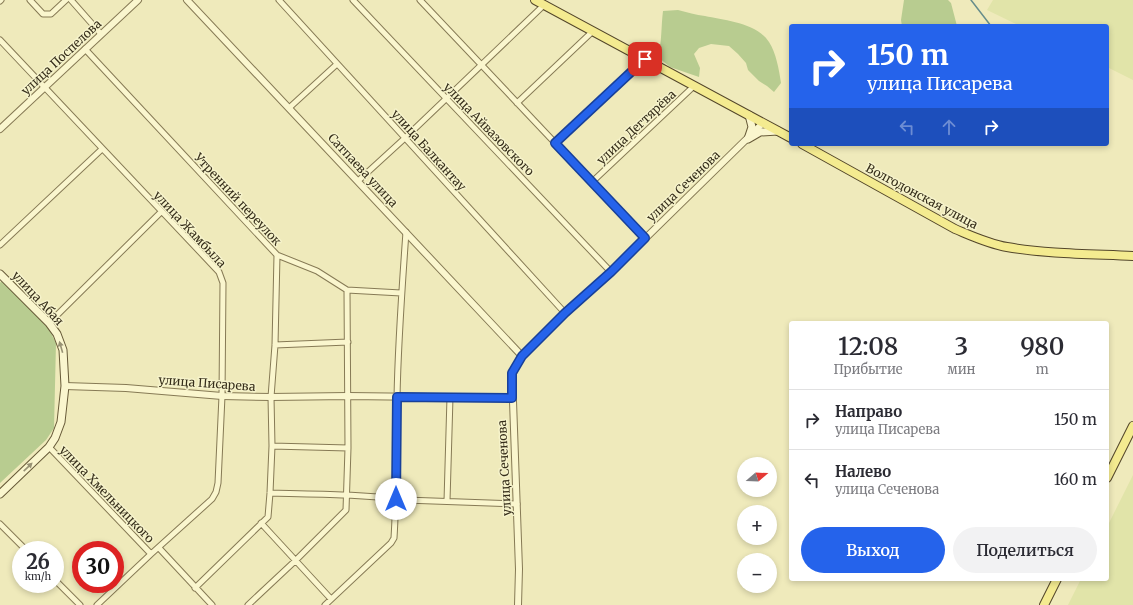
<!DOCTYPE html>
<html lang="ru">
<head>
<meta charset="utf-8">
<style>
	:root { --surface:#fff; --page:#f2f2f3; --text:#2b2b33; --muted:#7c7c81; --line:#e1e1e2; --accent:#2563eb }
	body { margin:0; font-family:Merriweather,serif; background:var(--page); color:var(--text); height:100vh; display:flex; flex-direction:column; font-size:15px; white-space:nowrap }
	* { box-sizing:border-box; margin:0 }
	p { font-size:13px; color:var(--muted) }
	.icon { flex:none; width:22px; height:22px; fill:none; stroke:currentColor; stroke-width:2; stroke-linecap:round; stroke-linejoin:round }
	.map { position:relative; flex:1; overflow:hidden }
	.sheet { position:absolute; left:789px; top:321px; width:320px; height:260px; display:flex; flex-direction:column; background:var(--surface); border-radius:4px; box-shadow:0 2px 6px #0003 }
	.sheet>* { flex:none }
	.top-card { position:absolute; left:789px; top:24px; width:320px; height:122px; border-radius:4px; box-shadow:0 2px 6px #0003; background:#2563eb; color:#fff; overflow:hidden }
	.needle { width:26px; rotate:71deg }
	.fabs { position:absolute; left:737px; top:457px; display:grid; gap:8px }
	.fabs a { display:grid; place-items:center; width:40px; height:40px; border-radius:50%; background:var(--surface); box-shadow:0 2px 6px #0003; font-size:20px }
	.speed { position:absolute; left:12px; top:541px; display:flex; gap:8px; font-size:20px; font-weight:700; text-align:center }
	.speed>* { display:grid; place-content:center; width:52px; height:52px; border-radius:50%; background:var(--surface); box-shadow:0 2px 6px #0003; line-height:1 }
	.speed small { font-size:10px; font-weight:400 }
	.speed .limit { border:6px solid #d22; background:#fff; color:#111 }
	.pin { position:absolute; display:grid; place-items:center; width:34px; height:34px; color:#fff; margin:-17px; border-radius:8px; box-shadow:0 2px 6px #0006 }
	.me { position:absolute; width:44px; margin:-22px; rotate:0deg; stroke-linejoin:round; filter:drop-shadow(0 0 3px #0008) }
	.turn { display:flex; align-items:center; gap:14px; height:84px; padding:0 12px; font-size:18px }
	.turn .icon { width:52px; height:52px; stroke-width:2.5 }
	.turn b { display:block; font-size:28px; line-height:34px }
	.lanes { display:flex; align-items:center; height:38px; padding:0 12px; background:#0003; justify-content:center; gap:20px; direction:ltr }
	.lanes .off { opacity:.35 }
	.eta { display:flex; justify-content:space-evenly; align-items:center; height:68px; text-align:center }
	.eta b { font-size:24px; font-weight:600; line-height:28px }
	.action { display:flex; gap:8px; margin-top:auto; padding:8px 12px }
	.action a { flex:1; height:46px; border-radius:24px; background:var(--accent); color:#fff; font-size:16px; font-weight:600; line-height:46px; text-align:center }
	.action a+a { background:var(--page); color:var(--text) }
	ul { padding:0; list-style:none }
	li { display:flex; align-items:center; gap:12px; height:60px; padding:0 12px; border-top:1px solid var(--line) }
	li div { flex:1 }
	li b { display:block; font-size:15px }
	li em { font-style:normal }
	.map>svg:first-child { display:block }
</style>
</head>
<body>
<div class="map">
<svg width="1133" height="605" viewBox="0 0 1133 605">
	<rect width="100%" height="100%" fill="#efeabb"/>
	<path fill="#e1e4a9" d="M 993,0 L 1133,0 L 1133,80 L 1107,67 L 1107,26 L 1020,26 L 987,10 Z
		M 1133,475 L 1133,605 L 1068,605 L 1081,579 L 1107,579 L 1107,527 Z"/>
	<path fill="#b8cc90" d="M 904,0 L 948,0 L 951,3 L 957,26 L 902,26 L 901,20 Z
		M 678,10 C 687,12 696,15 705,16 C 724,20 757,23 769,42 C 776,53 779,69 781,83 L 774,92 L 767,86 L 759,81 L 748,70 L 746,63 L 738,54 L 729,46 L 711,44 L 699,48 L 694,54 L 700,68 L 699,77 L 670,67 L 658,57 C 662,42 661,26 663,11 Z
		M 2,280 L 49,329 L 56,343 L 54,428 L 46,440 L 0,483 L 0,283 Z"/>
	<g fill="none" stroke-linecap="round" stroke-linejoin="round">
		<path stroke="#678d8b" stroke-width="1.5" d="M 971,0 L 991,26"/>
		<g stroke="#867a55" stroke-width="7">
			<path id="minor" d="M 30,0 L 43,14 L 51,14 L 66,0
				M 71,0 L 101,34
				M 279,0 L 565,313
				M 353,0 L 611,272
				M 420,0 L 645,238
				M 0,1 L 1,0
				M 0,40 L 219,272 L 223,283 L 222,396 L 218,483 L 216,492 L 212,499 L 151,554 L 97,605
				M 85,49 L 277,255 L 275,345 L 271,397 L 272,446 L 270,493 L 268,517 L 195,588
				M 517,103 L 593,31
				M 289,108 L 337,64
				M 555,143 L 645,59
				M 358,181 L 405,138 L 544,5
				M 592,182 L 694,86
				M 0,245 L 102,149
				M 277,255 L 317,271 L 347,290 L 401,293
				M 49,323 L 161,212
				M 275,345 L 348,342
				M 272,446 L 348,448
				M 49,447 L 151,554
				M 270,493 C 315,494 360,494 405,500 L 517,504
				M 447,501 L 450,397
				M 261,523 L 331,599
				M 0,524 L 26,550
				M 159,548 L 212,605
				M 55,580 L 80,605
				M 248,605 L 295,561 L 346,510 L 348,448 L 347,290
				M 325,605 L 391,543 L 394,538 C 397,491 396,445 397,398 C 398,343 402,287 406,232"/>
		</g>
		<g stroke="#867a55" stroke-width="8">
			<path id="tertiary" d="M 187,0 L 522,356
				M 0,129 L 138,0
				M 65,386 L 126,388 L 222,396 L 271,397 L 348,396 L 512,398
				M 518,605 L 519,569 L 512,373 L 522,356 L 565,313 L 611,272 L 763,123"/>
		</g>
		<g stroke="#675a38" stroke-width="9">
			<path id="secondary" d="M 748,139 L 760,132 L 778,131
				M 748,139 L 752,127 L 749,115
				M 0,274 L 49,323 L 57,334 L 63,350 L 65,386 L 61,422 L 55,438 L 49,447 L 0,494"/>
		</g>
		<g stroke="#53462a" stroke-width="10">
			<path id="primary" d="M 535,0 L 791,138
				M 802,144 L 955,229 C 972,236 989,244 1007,247 C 1047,254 1092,254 1133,256
				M 1107,478 L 1133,426
				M 1044,605 L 1057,579"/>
		</g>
		<use href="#minor" stroke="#faf6ce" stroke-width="5"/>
		<use href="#tertiary" stroke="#faf6ce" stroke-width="6"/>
		<use href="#secondary" stroke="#faf6ce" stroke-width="7"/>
		<use href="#primary" stroke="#f4eb90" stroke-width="8"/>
	</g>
	<defs><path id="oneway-solid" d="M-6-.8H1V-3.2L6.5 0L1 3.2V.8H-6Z"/></defs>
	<g fill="#989274">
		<use href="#oneway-solid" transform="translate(61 347) rotate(-106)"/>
		<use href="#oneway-solid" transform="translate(28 467) rotate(-44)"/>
	</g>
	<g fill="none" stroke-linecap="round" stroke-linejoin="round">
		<g stroke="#184099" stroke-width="10">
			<path id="route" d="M 396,499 L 397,397 L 512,398 L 512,373 L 522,356 L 565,313 L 611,272 L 645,238 L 555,143 L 645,59"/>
		</g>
		<use href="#route" stroke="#2563eb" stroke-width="7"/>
	</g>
	<g text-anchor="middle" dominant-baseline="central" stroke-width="3" stroke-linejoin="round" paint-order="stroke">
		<g font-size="12" fill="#352d1a" stroke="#f6f3cb">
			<text transform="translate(61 57) rotate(-43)">улица Поспелова</text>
			<text transform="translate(636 127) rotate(-43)">улица Дегтярёва</text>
			<text transform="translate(489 129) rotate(46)">улица Айвазовского</text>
			<text transform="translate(429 150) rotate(48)">улица Балкантау</text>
			<text transform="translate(363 170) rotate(47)">Сатпаева улица</text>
			<text transform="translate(683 186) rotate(-44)">улица Сеченова</text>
			<text transform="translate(922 196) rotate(28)">Волгодонская улица</text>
			<text transform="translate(238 199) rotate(47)">Утренний переулок</text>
			<text transform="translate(190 229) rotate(47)">улица Жамбыла</text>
			<text transform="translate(38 298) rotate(47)">улица Абая</text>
			<text transform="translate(207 383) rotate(4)">улица Писарева</text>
			<text transform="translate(504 468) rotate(-93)">улица Сеченова</text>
			<text transform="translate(107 494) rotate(46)">улица Хмельницкого</text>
		</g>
	</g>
</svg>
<div class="fabs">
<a><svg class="needle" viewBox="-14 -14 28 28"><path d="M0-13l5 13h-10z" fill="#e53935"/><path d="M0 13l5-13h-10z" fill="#7c7c81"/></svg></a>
<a>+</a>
<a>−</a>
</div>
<div class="speed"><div>26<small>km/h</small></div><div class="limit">30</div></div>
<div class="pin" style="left:645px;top:59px;background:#d93025"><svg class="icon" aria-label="arrive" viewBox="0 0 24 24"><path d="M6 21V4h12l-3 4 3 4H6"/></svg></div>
<svg class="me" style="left:396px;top:499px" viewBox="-20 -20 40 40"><circle r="19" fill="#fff"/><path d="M0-13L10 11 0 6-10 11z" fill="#2563eb"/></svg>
<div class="top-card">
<div class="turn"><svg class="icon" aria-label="right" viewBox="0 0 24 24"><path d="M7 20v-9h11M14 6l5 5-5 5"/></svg><div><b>150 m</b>улица Писарева</div></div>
<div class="lanes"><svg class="icon off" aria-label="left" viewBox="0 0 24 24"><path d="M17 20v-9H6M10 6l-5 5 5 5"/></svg><svg class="icon off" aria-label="ahead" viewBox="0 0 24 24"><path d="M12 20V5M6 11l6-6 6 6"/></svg><svg class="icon" aria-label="right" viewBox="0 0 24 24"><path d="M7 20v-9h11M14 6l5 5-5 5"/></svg></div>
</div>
<section class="sheet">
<div class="eta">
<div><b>12:08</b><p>Прибытие</p></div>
<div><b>3</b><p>мин</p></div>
<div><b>980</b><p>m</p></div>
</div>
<ul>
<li><svg class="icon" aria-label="right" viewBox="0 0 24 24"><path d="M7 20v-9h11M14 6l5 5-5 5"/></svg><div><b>Направо</b><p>улица Писарева</p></div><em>150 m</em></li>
<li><svg class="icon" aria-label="left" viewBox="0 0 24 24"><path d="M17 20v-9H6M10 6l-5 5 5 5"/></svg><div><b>Налево</b><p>улица Сеченова</p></div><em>160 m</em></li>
</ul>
<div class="action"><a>Выход</a><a>Поделиться</a></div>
</section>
</div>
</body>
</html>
